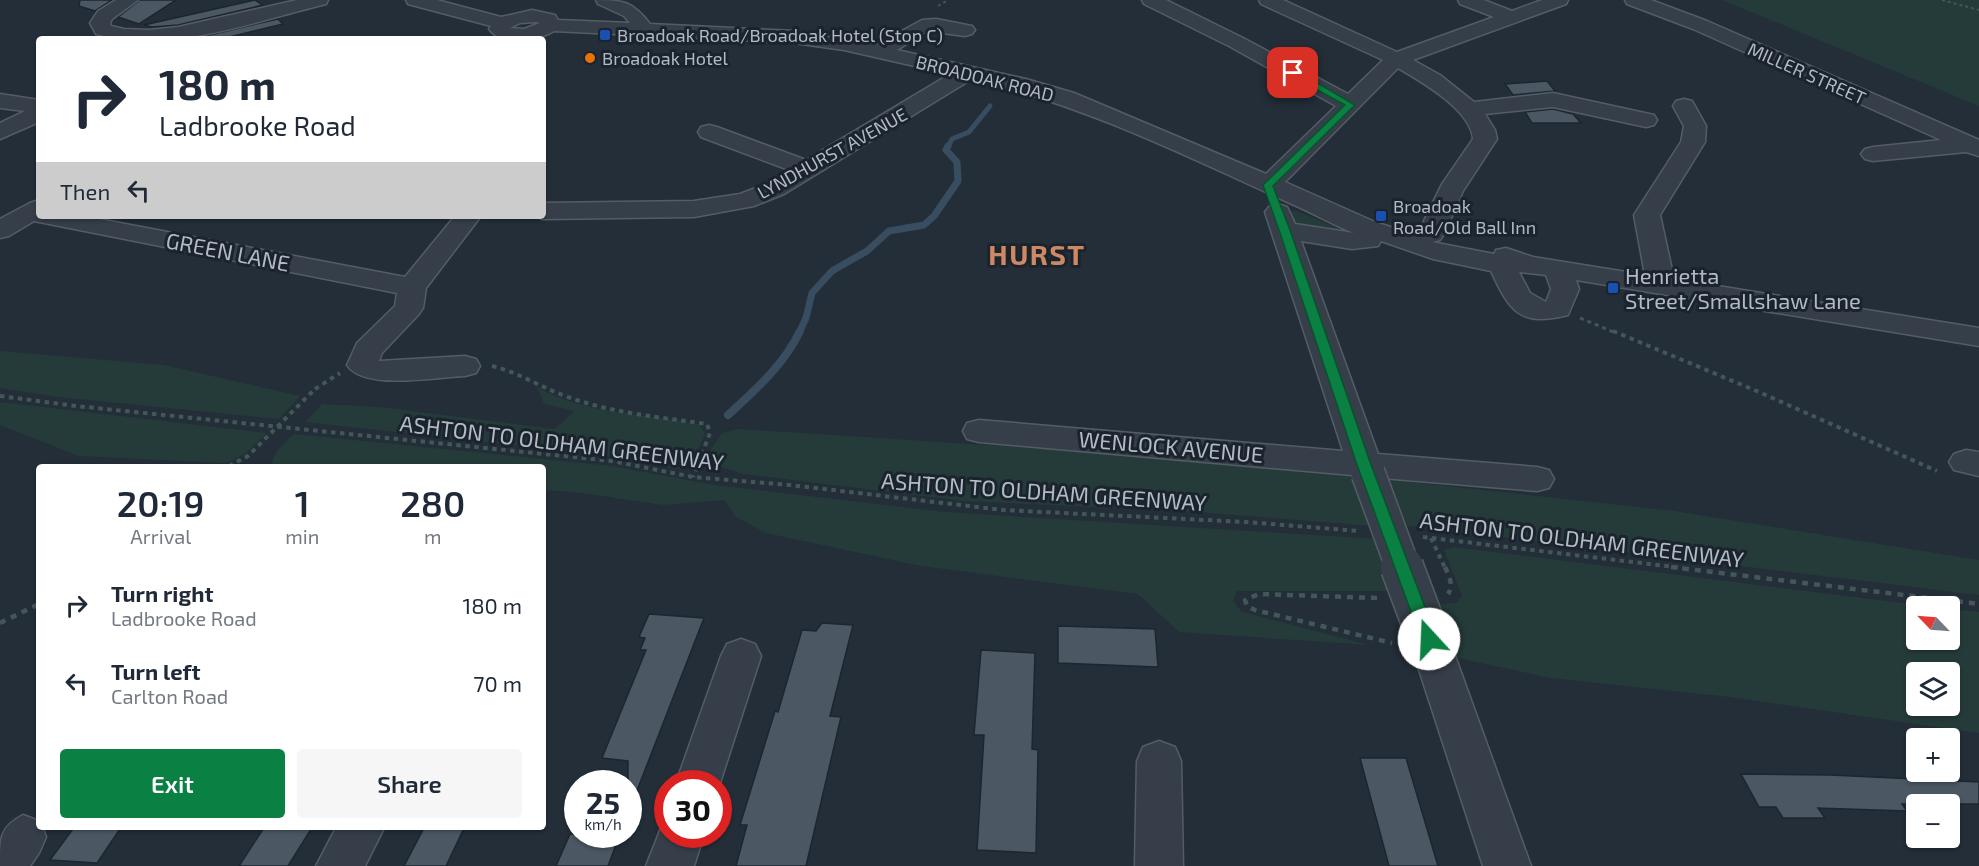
<!DOCTYPE html>
<html lang="en">
<head>
<meta charset="utf-8">
<style>
	:root { --surface:#fff; --page:#f6f6f7; --text:#1f2937; --muted:#747a83; --accent:#0b8043 }
	body { margin:0; font-family:"Exo 2",sans-serif; background:var(--page); color:var(--text); height:100vh; display:flex; flex-direction:column; font-size:22px; white-space:nowrap }
	* { box-sizing:border-box; margin:0 }
	p { font-size:20px; color:var(--muted) }
	.icon { flex:none; width:33px; height:33px; fill:none; stroke:currentColor; stroke-width:2; stroke-linecap:round; stroke-linejoin:round }
	.map { position:relative; flex:1; overflow:hidden }
	.side { position:absolute; left:36px; top:464px; width:510px; height:366px; display:flex; flex-direction:column; background:var(--surface); border-radius:6px; box-shadow:0 2px 4px #0004 }
	.side>* { flex:none }
	.banner { position:absolute; left:36px; top:36px; width:510px; height:183px; border-radius:6px; box-shadow:0 2px 4px #0004; background:#fff; color:var(--text); overflow:hidden }
	.needle { width:39px; rotate:295deg }
	.controls { position:absolute; left:1906px; top:596px; display:grid; gap:12px }
	.controls a { display:grid; place-items:center; width:54px; height:54px; border-radius:6px; background:var(--surface); box-shadow:0 2px 4px #0004; font-size:30px }
	.speed { position:absolute; left:564px; top:770px; display:flex; gap:12px; font-size:30px; font-weight:700; text-align:center }
	.speed>* { display:grid; place-content:center; width:78px; height:78px; border-radius:50%; background:var(--surface); box-shadow:0 2px 4px #0004; line-height:1 }
	.speed small { font-size:15px; font-weight:400 }
	.speed .limit { border:9px solid #d22; background:#fff; color:#111 }
	.pin { position:absolute; display:grid; place-items:center; width:51px; height:51px; color:#fff; margin:-26px; border-radius:12px; box-shadow:0 3px 9px #0006 }
	.me { position:absolute; width:66px; margin:-33px; rotate:340deg; stroke-linejoin:round; filter:drop-shadow(0 0 4px #0008) }
	.turn { display:flex; align-items:center; gap:21px; height:126px; padding:0 24px; font-size:27px }
	.turn .icon { width:78px; height:78px; stroke-width:2.5 }
	.turn b { display:block; font-size:42px; line-height:51px }
	.then { display:flex; align-items:center; height:57px; padding:0 24px; background:#0003; gap:12px; font-size:22px }
	.eta { display:flex; justify-content:space-evenly; align-items:center; height:102px; text-align:center }
	.eta b { font-size:36px; font-weight:600; line-height:42px }
	.button { display:flex; gap:12px; margin-top:auto; padding:12px 24px }
	.button a { flex:1; height:69px; border-radius:6px; background:var(--accent); color:#fff; font-size:24px; font-weight:600; line-height:69px; text-align:center }
	.button a+a { background:var(--page); color:var(--text) }
	ul { padding:0; list-style:none }
	li { display:flex; align-items:center; gap:18px; height:78px; padding:0 24px }
	li div { flex:1 }
	li b { display:block; font-size:22px }
	li em { font-style:normal }
	.map>svg:first-child { display:block }
</style>
</head>
<body>
<div class="map">
<svg width="1979" height="866" viewBox="0 0 1979 866">
	<rect width="100%" height="100%" fill="#232e38"/>
	<path fill="#253b3a" fill-rule="evenodd" d="M 1722,0 L 1979,0 L 1979,106 Z
		M 1294,210 L 1347,232 L 1293,224 L 1290,212 Z
		M 0,351 L 164,365 L 300,396 L 279,419 L 59,397 L 0,388 Z
		M 537,387 C 588,416 644,412 700,425 L 705,434 L 691,466 L 676,469 L 612,456 L 305,422 L 322,404 L 380,407 L 554,429 L 575,411 L 544,404 Z
		M 0,402 L 267,433 L 246,453 L 227,463 L 79,456 L 0,425 Z
		M 738,429 L 1048,449 L 1352,474 L 1372,526 L 1198,512 L 964,501 L 743,474 L 709,463 L 711,449 L 722,433 Z
		M 294,434 L 611,466 L 715,485 L 945,512 L 1377,539 L 1395,591 L 1237,591 L 1233,601 L 1242,612 L 1369,645 L 1179,632 L 1138,594 L 921,566 L 766,533 L 736,517 L 724,500 L 663,505 L 575,492 L 543,490 L 543,466 L 272,466 C 272,452 285,443 294,434 Z
		M 1383,479 L 1674,511 L 1979,560 L 1979,595 L 1402,525 Z
		M 1453,547 L 1927,606 L 1917,606 L 1917,639 L 1950,639 L 1950,609 L 1979,612 L 1979,733 L 1730,697 L 1550,678 L 1449,656 L 1433,605 L 1456,603 L 1462,596 L 1444,550 ZM 1917,672 L 1950,672 L 1950,705 L 1917,705 Z"/>
	<g fill="none" stroke-linecap="round" stroke-linejoin="round">
		<path stroke="#394d61" stroke-width="5" d="M 948,147 L 952,139 L 969,132 L 990,106"/>
		<path stroke="#394d61" stroke-width="7" d="M 799,333 L 806,318 L 812,293 L 832,271 L 867,251 L 889,231 L 924,225 L 934,216 L 958,181 L 957,162 L 946,150 L 948,146"/>
		<path stroke="#394d61" stroke-width="8" d="M 728,415 C 755,390 784,365 800,331"/>
	</g>
	<path fill="#4b5864" stroke="#1d262f" stroke-width="1.5" d="M 80,0 L 112,0 L 95,11 L 79,6 Z
		M 140,0 L 176,0 L 139,24 L 118,17 Z
		M 255,0 L 263,5 L 178,25 L 152,27 L 144,25 Z
		M 278,19 L 283,24 L 221,39 L 192,39 Z
		M 1547,81 L 1555,91 L 1513,95 L 1505,84 Z
		M 1553,109 L 1573,114 L 1581,123 L 1532,123 L 1525,112 Z
		M 649,614 L 704,618 L 631,806 L 628,805 L 628,761 L 602,758 L 646,650 L 640,650 L 645,638 L 639,637 Z
		M 822,623 L 853,625 L 830,716 L 841,717 L 806,866 L 736,866 L 747,825 L 740,825 L 775,711 L 778,712 L 802,630 L 816,631 Z
		M 1058,626 L 1155,629 L 1158,667 L 1058,663 Z
		M 981,650 L 1035,653 L 1032,749 L 1038,750 L 1036,853 L 977,850 L 984,735 L 974,735 Z
		M 1360,758 L 1406,758 L 1438,866 L 1389,866 Z
		M 1741,774 L 1830,775 L 1979,782 L 1979,804 L 1902,804 L 1907,811 L 1818,808 L 1825,818 L 1783,818 L 1776,807 L 1759,807 Z
		M 75,826 L 122,826 L 97,863 L 50,860 Z
		M 265,826 L 313,826 L 288,866 L 239,866 Z
		M 425,826 L 465,826 L 446,866 L 404,866 Z
		M 570,834 L 620,834 L 608,866 L 556,866 Z"/>
	<g fill="none" stroke-linecap="round" stroke-linejoin="round">
		<g stroke="#545d66" stroke-width="3">
			<path id="minor" d="M 116,0 L 138,0 L 112,19 L 110,23 L 111,26 L 124,29 L 149,30 L 178,27 L 297,0 L 328,0 L 326,4 C 252,22 172,54 96,34 L 90,23 L 98,11 Z
				M 406,0 L 437,0 L 501,17 L 532,10 L 555,15 L 558,20 L 630,23 L 624,16 L 598,4 L 596,0 C 624,0 633,2 650,24 L 794,31 L 876,45 L 922,20 L 936,19 L 972,26 L 975,30 L 972,34 L 965,36 L 927,31 L 897,50 L 1026,79 L 1074,93 L 1266,174 L 1336,106 L 1229,46 L 1144,4 L 1142,0 L 1166,0 L 1243,38 L 1348,94 L 1383,60 L 1261,4 L 1259,0 L 1283,0 L 1397,52 L 1494,17 L 1460,4 L 1458,0 L 1484,0 L 1512,11 L 1542,0 L 1568,0 L 1566,4 L 1413,60 L 1440,75 L 1474,102 L 1553,93 L 1654,115 L 1657,120 L 1654,125 L 1646,127 L 1553,107 L 1485,114 L 1495,130 L 1497,139 L 1463,191 L 1444,234 L 1440,240 L 1432,242 L 1494,254 L 1496,250 L 1506,248 L 1533,257 L 1645,275 L 1634,215 L 1681,142 L 1684,126 L 1673,106 L 1676,101 L 1684,99 L 1692,101 L 1706,126 L 1705,142 L 1660,215 L 1674,279 L 1979,328 L 1979,346 L 1576,280 L 1579,289 L 1568,315 C 1520,327 1510,312 1491,271 L 1433,259 L 1381,241 L 1378,246 L 1352,249 L 1301,241 L 1378,454 L 1537,467 L 1549,470 L 1554,479 L 1549,488 L 1537,491 L 1382,478 L 1380,481 L 1368,485 L 1356,481 L 1352,475 L 979,442 L 967,439 L 963,431 L 967,423 L 979,420 L 1343,451 L 1265,212 L 1269,207 L 1278,204 L 1287,207 L 1295,224 L 1354,233 C 1333,225 1313,213 1292,204 C 1188,157 1084,105 972,79 L 784,194 L 754,206 L 694,217 L 543,219 L 534,216 L 543,216 L 543,203 L 694,201 L 740,194 L 766,184 L 789,170 L 701,137 L 698,132 L 701,127 L 709,125 L 717,127 L 806,160 L 950,74 L 844,50 L 794,43 L 554,31 C 538,41 502,47 489,29 L 491,26 L 408,4 ZM 536,22 L 540,23 L 524,29 L 510,28 L 520,23 ZM 1398,68 C 1422,82 1471,110 1473,139 L 1442,184 L 1420,229 L 1406,232 L 1375,222 L 1285,182 ZM 1519,272 L 1546,275 L 1551,289 L 1546,302 L 1530,293 Z
				M 1625,0 L 1651,0 L 1707,21 L 1979,140 L 1979,156 L 1966,152 L 1873,161 L 1865,159 L 1861,154 L 1865,149 L 1873,147 L 1941,140 L 1693,29 L 1627,4 Z
				M 0,94 L 39,100 L 39,122 L 0,139 L 0,123 L 25,111 L 0,108 Z
				M 39,200 L 39,216 L 83,216 L 405,277 L 455,216 L 481,216 L 426,288 L 423,308 L 419,314 L 382,353 L 379,361 L 465,356 L 476,359 L 480,366 L 476,373 L 465,376 C 436,377 364,391 347,365 L 357,343 L 395,306 L 397,293 L 34,221 L 9,236 L 0,238 L 0,219 L 30,203 Z
				M 1966,450 L 1979,452 L 1979,476 L 1954,470 L 1949,462 L 1954,454 Z
				M 1429,623 L 1443,628 L 1449,639 L 1531,866 L 1483,866 L 1409,639 L 1415,628 Z
				M 741,639 L 755,644 L 761,656 L 720,783 L 718,787 L 718,783 L 676,783 L 721,656 L 727,644 Z
				M 1159,741 L 1175,747 L 1181,761 L 1183,866 L 1135,866 L 1137,761 L 1143,747 Z
				M 23,815 L 39,821 L 39,826 L 42,826 L 46,837 L 39,853 L 30,866 L 0,866 C 0,837 0,827 23,815 Z
				M 668,817 L 668,834 L 704,834 L 694,866 L 646,866 L 665,818 Z
				M 337,826 L 385,826 L 365,866 L 316,866 Z"/>
		</g>
		<path stroke="#445758" stroke-width="2" stroke-dasharray="3 3" stroke-linecap="butt" d="M 1942,0 L 1979,10
			M 938,6 L 948,0"/>
		<path stroke="#445758" stroke-width="3" stroke-dasharray="4 4" stroke-linecap="butt" d="M 1580,318 L 1616,333"/>
		<path stroke="#445758" stroke-width="4" stroke-dasharray="4.5 4.5" stroke-linecap="butt" d="M 1613,331 L 1759,392 L 1937,471
			M 492,366 C 518,372 540,387 565,396 C 611,413 659,417 707,424 L 710,433 L 693,477
			M 315,389 L 340,373
			M 0,396 L 76,406 L 612,461 L 693,477 L 790,485 L 1003,510 L 1246,522 L 1359,531
			M 1423,537 L 1683,568
			M 1431,538 L 1445,568"/>
		<path stroke="#445758" stroke-width="4.5" stroke-dasharray="6 6" stroke-linecap="butt" d="M 1445,567 C 1449,576 1454,585 1448,594
			M 1671,567 L 1979,604
			M 1377,598 L 1259,594 L 1245,600 L 1247,606 L 1255,610 L 1392,643
			M 0,623 L 39,604"/>
		<use href="#minor" fill="#363f49" fill-rule="evenodd"/>
		<g stroke="#545d66" stroke-width="36" stroke-linecap="butt">
			<path id="minor-bridge-far1" d="M 1368,473 L 1403,568"/>
		</g>
		<g stroke="#545d66" stroke-width="45" stroke-linecap="butt">
			<path id="minor-bridge" d="M 1402,567 L 1429,639"/>
		</g>
		<path stroke="#445758" stroke-width="4" stroke-dasharray="4.5 4.5" stroke-linecap="butt" d="M 229,466 L 248,456 L 315,389"/>
		<use href="#minor-bridge-far1" stroke="#363f49" stroke-width="33"/>
		<use href="#minor-bridge" stroke="#363f49" stroke-width="42"/>
	</g>
	<path fill="#0b8043" stroke="#07532c" stroke-width="1.5" d="M 1290,71 L 1297,71 L 1355,105 L 1273,186 L 1290,230 L 1370,462 L 1437,639 L 1435,643 L 1429,645 L 1423,643 L 1421,639 L 1356,462 L 1279,230 L 1263,185 L 1345,105 L 1290,75 Z"/>
	<g fill="#1a4fb4" stroke="#1b242d" stroke-width="2">
		<rect x="599" y="29" width="12" height="12" rx="3"/>
		<rect x="1375" y="210" width="12" height="12" rx="3"/>
		<rect x="1607" y="282" width="12" height="12" rx="3"/>
	</g>
	<circle fill="#e8710a" stroke="#1b242d" stroke-width="2" cx="590" cy="58" r="6"/>
	<g text-anchor="middle" dominant-baseline="central" stroke-width="6" stroke-linejoin="round" paint-order="stroke">
		<g font-size="18" fill="#b1bac5" stroke="#1b242d" text-anchor="start">
			<text x="617" y="35">Broadoak Road/Broadoak Hotel (Stop C)</text>
			<text x="602" y="58">Broadoak Hotel</text>
			<text x="1393" y="206">Broadoak<tspan x="1393" dy="21">Road/Old Ball Inn</tspan></text>
		</g>
		<g font-size="18" fill="#b1bac5" stroke="#1b242d">
			<text transform="translate(1807 73) rotate(24)">MILLER STREET</text>
			<text transform="translate(985 78) rotate(14)">BROADOAK ROAD</text>
			<text transform="translate(832 153) rotate(-29)">LYNDHURST AVENUE</text>
		</g>
		<g font-size="22" fill="#b1bac5" stroke="#1b242d">
			<text transform="translate(228 251) rotate(11)">GREEN LANE</text>
			<text transform="translate(562 442) rotate(7)">ASHTON TO OLDHAM GREENWAY</text>
			<text transform="translate(1171 446) rotate(5)">WENLOCK AVENUE</text>
			<text transform="translate(1044 491) rotate(4)">ASHTON TO OLDHAM GREENWAY</text>
			<text transform="translate(1582 539) rotate(7)">ASHTON TO OLDHAM GREENWAY</text>
		</g>
		<g font-size="22" fill="#b1bac5" stroke="#1b242d" text-anchor="start">
			<text x="1625" y="275">Henrietta<tspan x="1625" dy="25">Street/Smallshaw Lane</tspan></text>
		</g>
		<g font-size="28" font-weight="bold" letter-spacing="1.5" fill="#cd8864" stroke="#1b242d">
			<text x="1037" y="254">HURST</text>
		</g>
	</g>
</svg>
<div class="controls">
<a><svg class="needle" viewBox="-14 -14 28 28"><path d="M0-13l5 13h-10z" fill="#e53935"/><path d="M0 13l5-13h-10z" fill="#747a83"/></svg></a>
<a><svg class="icon" aria-label="layers" viewBox="0 0 24 24"><path d="M12 4l9 5-9 5-9-5zM3 14l9 5 9-5"/></svg></a>
<a>+</a>
<a>−</a>
</div>
<div class="speed"><div>25<small>km/h</small></div><div class="limit">30</div></div>
<div class="pin" style="left:1293px;top:73px;background:#d93025"><svg class="icon" aria-label="arrive" viewBox="0 0 24 24"><path d="M6 21V4h12l-3 4 3 4H6"/></svg></div>
<svg class="me" style="left:1429px;top:639px" viewBox="-20 -20 40 40"><circle r="19" fill="#fff"/><path d="M0-13L10 11 0 6-10 11z" fill="#0b8043"/></svg>
<div class="banner">
<div class="turn"><svg class="icon" aria-label="right" viewBox="0 0 24 24"><path d="M7 20v-9h11M14 6l5 5-5 5"/></svg><div><b>180 m</b>Ladbrooke Road</div></div>
<div class="then">Then<svg class="icon" aria-label="left" viewBox="0 0 24 24"><path d="M17 20v-9H6M10 6l-5 5 5 5"/></svg></div>
</div>
<section class="side">
<div class="eta">
<div><b>20:19</b><p>Arrival</p></div>
<div><b>1</b><p>min</p></div>
<div><b>280</b><p>m</p></div>
</div>
<ul>
<li><svg class="icon" aria-label="right" viewBox="0 0 24 24"><path d="M7 20v-9h11M14 6l5 5-5 5"/></svg><div><b>Turn right</b><p>Ladbrooke Road</p></div><em>180 m</em></li>
<li><svg class="icon" aria-label="left" viewBox="0 0 24 24"><path d="M17 20v-9H6M10 6l-5 5 5 5"/></svg><div><b>Turn left</b><p>Carlton Road</p></div><em>70 m</em></li>
</ul>
<div class="button"><a>Exit</a><a>Share</a></div>
</section>
</div>
</body>
</html>
